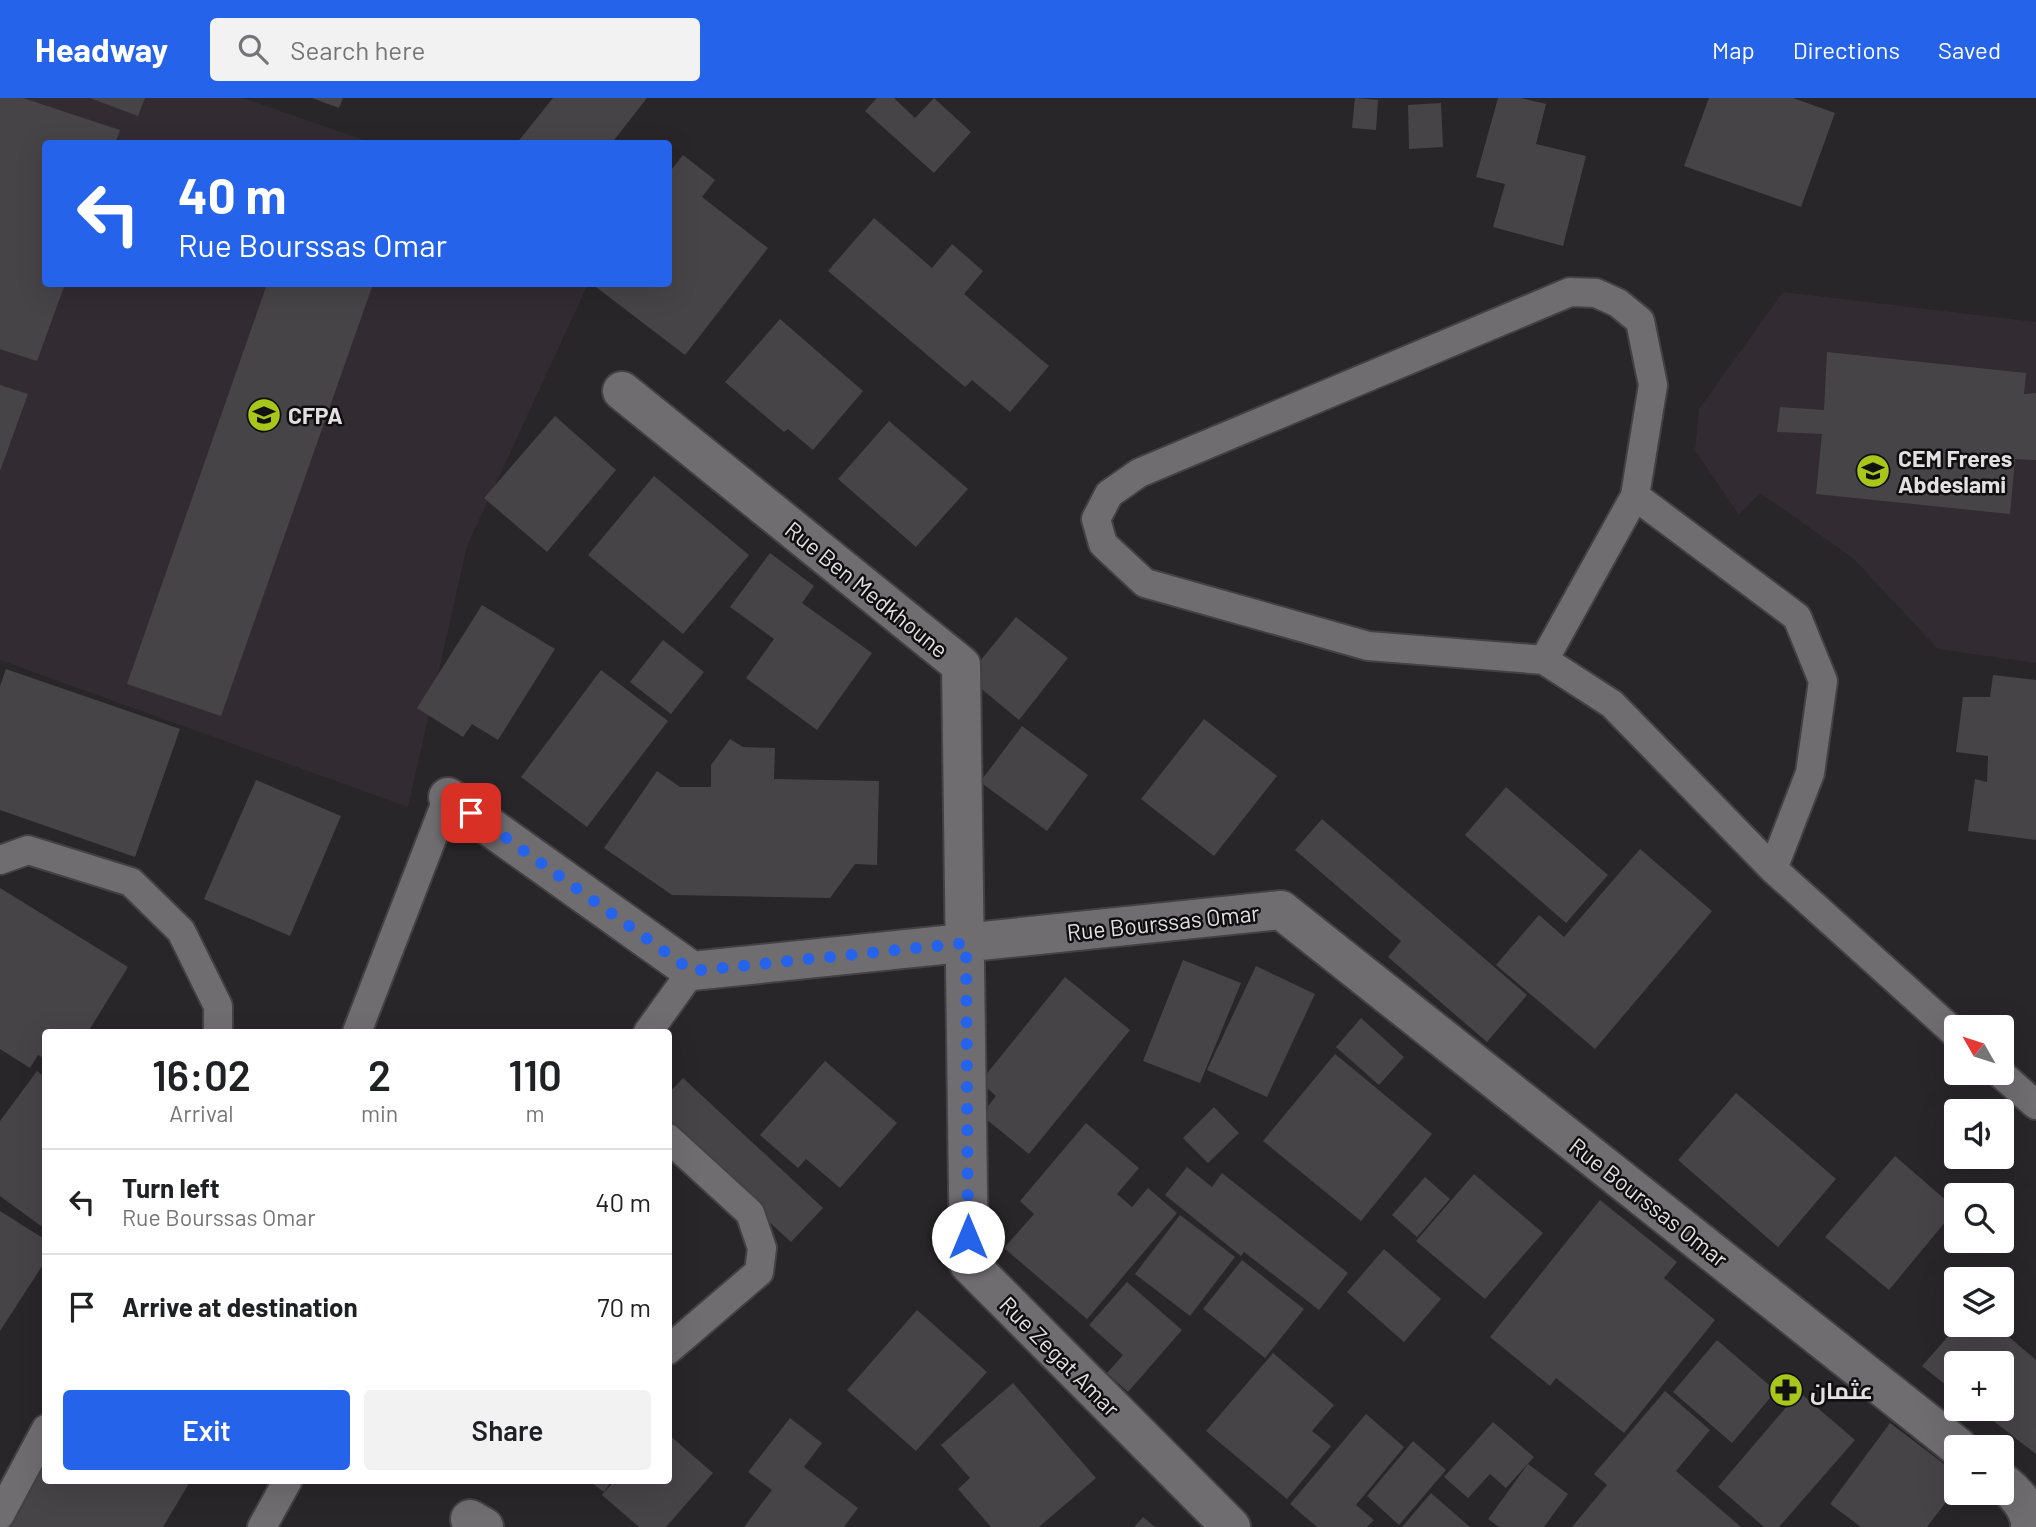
<!DOCTYPE html>
<html lang="en">
<head>
<meta charset="utf-8">
<style>
	:root { --surface:#fff; --page:#f2f2f2; --text:#202124; --muted:#757577; --line:#e0e0e0; --accent:#2563eb }
	body { margin:0; font-family:Barlow,Cairo,sans-serif; background:var(--page); color:var(--text); height:100vh; display:flex; flex-direction:column; font-size:26px; white-space:nowrap }
	* { box-sizing:border-box; margin:0 }
	p { font-size:23px; color:var(--muted) }
	.icon { flex:none; width:38px; height:38px; fill:none; stroke:currentColor; stroke-width:2; stroke-linecap:round; stroke-linejoin:round }
	.map { position:relative; flex:1; overflow:hidden }
	.sheet { position:absolute; left:42px; top:931px; width:630px; height:455px; display:flex; flex-direction:column; background:var(--surface); border-radius:7px; box-shadow:0 7px 28px #0002 }
	.sheet>* { flex:none }
	.hud { position:absolute; left:42px; top:42px; width:630px; height:147px; border-radius:7px; box-shadow:0 7px 28px #0002; background:#2563eb; color:#fff; overflow:hidden }
	.needle { width:46px; rotate:309deg }
	.controls { position:absolute; left:1944px; top:917px; display:grid; gap:14px }
	.controls a { display:grid; place-items:center; width:70px; height:70px; border-radius:7px; background:var(--surface); box-shadow:0 7px 28px #0002; font-size:35px }
	.pin { position:absolute; display:grid; place-items:center; width:60px; height:60px; color:#fff; margin:-30px; border-radius:14px; box-shadow:0 4px 10px #0006 }
	.me { position:absolute; width:77px; margin:-38px; rotate:0deg; stroke-linejoin:round; filter:drop-shadow(0 0 5px #0008) }
	.turn { display:flex; align-items:center; gap:24px; height:147px; padding:0 21px; font-size:32px }
	.turn .icon { width:91px; height:91px; stroke-width:2.5 }
	.turn b { display:block; font-size:49px; line-height:60px }
	.eta { display:flex; justify-content:space-evenly; align-items:center; height:119px; text-align:center }
	.eta b { font-size:42px; font-weight:600; line-height:49px }
	.primary-button { display:flex; gap:14px; margin-top:auto; padding:14px 21px }
	.primary-button a { flex:1; height:80px; border-radius:7px; background:var(--accent); color:#fff; font-size:28px; font-weight:600; line-height:80px; text-align:center }
	.primary-button a+a { background:var(--page); color:var(--text) }
	ul { padding:0; list-style:none }
	li { display:flex; align-items:center; gap:21px; height:105px; padding:0 21px; border-top:2px solid var(--line) }
	li div { flex:1 }
	li b { display:block; font-size:26px }
	li em { font-style:normal }
	header { display:flex; align-items:center; gap:42px; box-sizing:border-box; height:98px; padding:0 35px; background:var(--accent); color:#fff }
	header strong { font-size:33px }
	nav { display:flex; gap:38px; margin-inline-start:auto; font-size:24px }
	.search { width:490px; height:63px; background:var(--page); display:flex; align-items:center; gap:18px; box-sizing:border-box; padding:0 24px; border-radius:7px; color:var(--muted); font-size:26px }
	.map>svg:first-child { display:block }
</style>
</head>
<body>
<header>
<strong>Headway</strong>
<div class="search"><svg class="icon" aria-label="search" viewBox="0 0 24 24"><circle cx="10" cy="10" r="6"/><path d="M15 15l6 6"/></svg>Search here</div>
<nav><a>Map</a><a>Directions</a><a>Saved</a></nav>
</header>
<div class="map">
<svg width="2036" height="1429" viewBox="0 0 2036 1429">
	<rect width="100%" height="100%" fill="#282628"/>
	<path fill="#332b32" d="M 0,0 L 243,0 L 372,45 L 46,46 L 46,186 L 588,186 L 467,448 L 408,709 L 0,562 Z
		M 1783,194 L 2036,224 L 2036,565 L 1938,551 L 1853,460 L 1760,395 L 1739,417 L 1695,352 L 1699,311 Z"/>
	<path fill="#474447" d="M 0,0 L 23,0 L 120,32 L 115,46 L 46,46 L 46,186 L 65,186 L 37,263 L 0,251 Z
		M 90,0 L 145,0 L 138,18 Z
		M 312,0 L 343,0 L 339,10 Z
		M 553,0 L 647,0 L 611,46 L 516,46 Z
		M 877,0 L 894,0 L 915,20 L 934,0 L 971,34 L 934,75 L 865,13 Z
		M 1355,0 L 1378,2 L 1376,32 L 1352,30 Z
		M 1498,0 L 1521,0 L 1546,6 L 1536,46 L 1586,58 L 1563,148 L 1493,129 L 1505,86 L 1476,79 Z
		M 1709,0 L 1793,0 L 1835,15 L 1801,109 L 1684,68 Z
		M 1441,5 L 1443,49 L 1409,51 L 1408,7 Z
		M 683,57 L 715,82 L 702,99 L 768,150 L 685,257 L 592,186 L 668,186 L 668,76 Z
		M 874,120 L 932,170 L 952,146 L 983,173 L 964,196 L 1049,268 L 1010,314 L 972,282 L 965,289 L 828,173 Z
		M 267,186 L 373,186 L 221,618 L 127,586 Z
		M 780,221 L 863,293 L 813,352 L 788,331 L 784,334 L 725,284 Z
		M 1827,254 L 2026,275 L 2024,296 L 2036,295 L 2036,362 L 2015,361 L 2010,416 L 1816,396 L 1822,336 L 1777,334 L 1780,309 L 1824,312 Z
		M 0,287 L 28,296 L 0,373 Z
		M 555,318 L 616,372 L 547,454 L 484,400 Z
		M 889,323 L 968,391 L 916,449 L 838,381 Z
		M 654,378 L 749,457 L 683,536 L 588,457 Z
		M 770,455 L 814,488 L 802,505 L 872,555 L 817,632 L 746,580 L 774,541 L 730,509 Z
		M 482,507 L 555,551 L 498,642 L 472,626 L 463,639 L 417,610 Z
		M 1016,519 L 1068,560 L 1019,622 L 967,579 Z
		M 663,542 L 704,574 L 671,616 L 630,584 Z
		M 6,571 L 180,631 L 135,759 L 0,712 L 0,588 Z
		M 601,572 L 668,623 L 587,729 L 521,679 Z
		M 1993,577 L 2036,582 L 2036,742 L 1968,733 L 1975,681 L 1987,684 L 1988,658 L 1956,654 L 1963,599 L 1990,599 Z
		M 1204,621 L 1277,678 L 1214,758 L 1141,701 Z
		M 1022,628 L 1088,677 L 1047,733 L 980,684 Z
		M 730,641 L 743,649 L 775,650 L 774,681 L 879,683 L 877,767 L 855,766 L 830,800 L 672,797 L 604,750 L 657,673 L 680,689 L 711,689 L 711,667 Z
		M 256,682 L 341,718 L 290,838 L 204,801 Z
		M 1506,689 L 1608,777 L 1566,825 L 1465,737 Z
		M 1322,721 L 1527,897 L 1487,944 L 1388,859 L 1401,843 L 1295,752 Z
		M 1640,751 L 1712,813 L 1595,951 L 1496,867 L 1539,817 L 1564,839 Z
		M 0,790 L 128,869 L 88,934 L 46,934 L 46,962 L 38,957 L 30,970 L 0,951 Z
		M 1183,862 L 1241,885 L 1200,985 L 1143,963 Z
		M 1256,868 L 1315,896 L 1267,999 L 1207,972 Z
		M 1065,879 L 1130,932 L 1029,1056 L 981,1017 L 996,998 L 980,984 Z
		M 1361,920 L 1404,959 L 1379,987 L 1336,949 Z
		M 1335,956 L 1432,1036 L 1361,1123 L 1263,1043 Z
		M 825,963 L 897,1025 L 840,1090 L 806,1061 L 798,1070 L 760,1037 Z
		M 37,973 L 46,980 L 46,1122 L 41,1128 L 0,1098 L 0,1023 Z
		M 683,980 L 823,1110 L 791,1144 L 668,1031 L 668,996 Z
		M 1736,995 L 1836,1081 L 1778,1149 L 1678,1062 Z
		M 1214,1009 L 1239,1035 L 1208,1065 L 1183,1040 Z
		M 1086,1025 L 1139,1070 L 1117,1096 L 1132,1109 L 1148,1090 L 1177,1115 L 1087,1221 L 1004,1150 L 1034,1116 L 1020,1103 Z
		M 1895,1058 L 1956,1111 L 1889,1192 L 1825,1139 Z
		M 1187,1069 L 1212,1089 L 1222,1075 L 1348,1175 L 1319,1212 L 1244,1154 L 1241,1158 L 1165,1097 Z
		M 1474,1076 L 1543,1135 L 1485,1201 L 1416,1143 Z
		M 1425,1079 L 1450,1101 L 1417,1139 L 1392,1117 Z
		M 1600,1102 L 1677,1164 L 1664,1180 L 1715,1222 L 1624,1335 L 1556,1280 L 1550,1288 L 1490,1239 Z
		M 0,1113 L 46,1142 L 46,1162 L 0,1233 Z
		M 1180,1117 L 1235,1159 L 1190,1218 L 1135,1176 Z
		M 1384,1151 L 1441,1201 L 1404,1244 L 1347,1194 Z
		M 1242,1162 L 1304,1211 L 1265,1260 L 1203,1211 Z
		M 1127,1184 L 1182,1232 L 1128,1294 L 1107,1275 L 1123,1257 L 1089,1227 Z
		M 917,1212 L 987,1274 L 916,1353 L 847,1292 Z
		M 1958,1227 L 1995,1227 L 2036,1262 L 2036,1356 L 1978,1311 L 2002,1311 L 2002,1265 L 1956,1265 L 1956,1295 L 1922,1268 Z
		M 1717,1242 L 1776,1293 L 1732,1345 L 1673,1294 Z
		M 1273,1255 L 1334,1307 L 1312,1333 L 1331,1348 L 1287,1401 L 1206,1333 Z
		M 1013,1285 L 1096,1380 L 1039,1429 L 991,1429 L 958,1391 L 970,1380 L 941,1347 Z
		M 1665,1293 L 1710,1332 L 1676,1373 L 1741,1429 L 1572,1429 L 1607,1387 L 1594,1376 Z
		M 1799,1294 L 1855,1342 L 1779,1429 L 1764,1429 L 1718,1389 Z
		M 1366,1316 L 1404,1349 L 1356,1407 L 1374,1422 L 1367,1429 L 1317,1429 L 1290,1406 Z
		M 790,1320 L 822,1345 L 804,1369 L 858,1410 L 844,1429 L 744,1429 L 772,1392 L 748,1374 Z
		M 1493,1324 L 1534,1359 L 1506,1390 L 1490,1376 L 1468,1400 L 1444,1379 Z
		M 1890,1325 L 1956,1375 L 1956,1391 L 1927,1429 L 1861,1429 L 1830,1406 Z
		M 668,1336 L 713,1375 L 666,1429 L 639,1429 L 602,1397 L 615,1382 L 668,1382 Z
		M 1413,1343 L 1446,1372 L 1399,1427 L 1367,1398 Z
		M 46,1362 L 46,1382 L 191,1382 L 163,1429 L 4,1429 Z
		M 1528,1366 L 1568,1396 L 1544,1429 L 1499,1429 L 1488,1421 Z
		M 588,1382 L 612,1382 L 604,1394 Z
		M 1431,1395 L 1470,1429 L 1402,1429 Z
		M 1143,1419 L 1155,1429 L 1134,1429 Z"/>
	<g fill="none" stroke-linecap="round" stroke-linejoin="round">
		<g stroke="#434143" stroke-width="32">
			<path id="service" d="M 1635,398 L 1797,519 L 1823,583 L 1810,675 L 1773,771
				M 1544,562 L 1635,398 L 1653,287 L 1640,223 L 1618,205 L 1596,195 L 1570,194 L 1139,375 L 1109,396 L 1096,421 L 1103,446 L 1145,485 L 1368,548 L 1544,562 L 1612,606 L 1773,771 L 1956,936
				M 0,762 L 28,752 L 131,784 L 181,833 L 218,908 L 218,934
				M 357,934 L 448,699
				M 648,934 L 692,873
				M 2000,975 L 2036,1007
				M 668,1040 L 750,1115 L 762,1150 L 759,1174 L 668,1252
				M 0,1417 L 46,1331
				M 262,1429 L 288,1382"/>
		</g>
		<g stroke="#434143" stroke-width="42">
			<path id="minor" d="M 622,293 L 961,567 L 969,1166 L 1231,1429
				M 448,699 L 692,873 L 1281,812 L 1958,1349
				M 2002,1384 C 2015,1394 2031,1411 2030,1429
				M 470,1421 L 484,1429"/>
		</g>
		<use href="#service" stroke="#706d70" stroke-width="28"/>
		<use href="#minor" stroke="#706d70" stroke-width="38"/>
	</g>
	<g fill="none" stroke-linecap="round" stroke-linejoin="round">
		<path stroke="#2563eb" stroke-width="12" stroke-dasharray="0 21.6" d="M 471,715 L 692,873 L 966,845 L 968,1139"/>
	</g>
	<defs>
		<g id="university-disc" transform="scale(1.75)"><circle r="9.5" fill="#a9c71a" stroke="#100f10"/><path d="M0-5L7-2L0 1L-7-2ZM-4 1L0 2.5L4 1V4Q0 6-4 4Z" fill="#111"/></g>
		<g id="school-disc" transform="scale(1.75)"><circle r="9.5" fill="#a9c71a" stroke="#100f10"/><path d="M0-5L7-2L0 1L-7-2ZM-4 1L0 2.5L4 1V4Q0 6-4 4Z" fill="#111"/></g>
		<g id="pharmacy-disc" transform="scale(1.75)"><circle r="9.5" fill="#a9c71a" stroke="#100f10"/><path d="M-2-6h4v4h4v4h-4v4h-4v-4h-4v-4h4Z" fill="#111"/></g>
	</defs>
	<g fill-rule="evenodd">
		<use href="#university-disc" x="264" y="317"/>
		<use href="#school-disc" x="1873" y="373"/>
		<use href="#pharmacy-disc" x="1786" y="1292"/>
	</g>
	<g text-anchor="middle" dominant-baseline="central" stroke-width="5" stroke-linejoin="round" paint-order="stroke">
		<g font-size="23" font-weight="bold" fill="#e2e0e1" stroke="#100f10" text-anchor="start">
			<text x="288" y="317">CFPA</text>
			<text x="1898" y="360">CEM Freres<tspan x="1898" dy="26">Abdeslami</tspan></text>
			<text x="1810" y="1292">عثمان</text>
		</g>
		<g font-size="23" fill="#e2e0e1" stroke="#100f10">
			<text transform="translate(867 491) rotate(39)">Rue Ben Medkhoune</text>
			<text transform="translate(1163 824) rotate(-6)">Rue Bourssas Omar</text>
			<text transform="translate(1649 1104) rotate(38)">Rue Bourssas Omar</text>
			<text transform="translate(1060 1258) rotate(45)">Rue Zegat Amar</text>
		</g>
	</g>
</svg>
<div class="controls">
<a><svg class="needle" viewBox="-14 -14 28 28"><path d="M0-13l5 13h-10z" fill="#e53935"/><path d="M0 13l5-13h-10z" fill="#757577"/></svg></a>
<a><svg class="icon" aria-label="sound" viewBox="0 0 24 24"><path d="M4 9h4l5-4v14l-5-4H4zM17 9q2 3 0 6"/></svg></a>
<a><svg class="icon" aria-label="search" viewBox="0 0 24 24"><circle cx="10" cy="10" r="6"/><path d="M15 15l6 6"/></svg></a>
<a><svg class="icon" aria-label="layers" viewBox="0 0 24 24"><path d="M12 4l9 5-9 5-9-5zM3 14l9 5 9-5"/></svg></a>
<a>+</a>
<a>−</a>
</div>
<div class="pin" style="left:471px;top:715px;background:#d93025"><svg class="icon" aria-label="arrive" viewBox="0 0 24 24"><path d="M6 21V4h12l-3 4 3 4H6"/></svg></div>
<svg class="me" style="left:968px;top:1139px" viewBox="-20 -20 40 40"><circle r="19" fill="#fff"/><path d="M0-13L10 11 0 6-10 11z" fill="#2563eb"/></svg>
<div class="hud">
<div class="turn"><svg class="icon" aria-label="left" viewBox="0 0 24 24"><path d="M17 20v-9H6M10 6l-5 5 5 5"/></svg><div><b>40 m</b>Rue Bourssas Omar</div></div>
</div>
<section class="sheet">
<div class="eta">
<div><b>16:02</b><p>Arrival</p></div>
<div><b>2</b><p>min</p></div>
<div><b>110</b><p>m</p></div>
</div>
<ul>
<li><svg class="icon" aria-label="left" viewBox="0 0 24 24"><path d="M17 20v-9H6M10 6l-5 5 5 5"/></svg><div><b>Turn left</b><p>Rue Bourssas Omar</p></div><em>40 m</em></li>
<li><svg class="icon" aria-label="arrive" viewBox="0 0 24 24"><path d="M6 21V4h12l-3 4 3 4H6"/></svg><div><b>Arrive at destination</b></div><em>70 m</em></li>
</ul>
<div class="primary-button"><a>Exit</a><a>Share</a></div>
</section>
</div>
</body>
</html>
